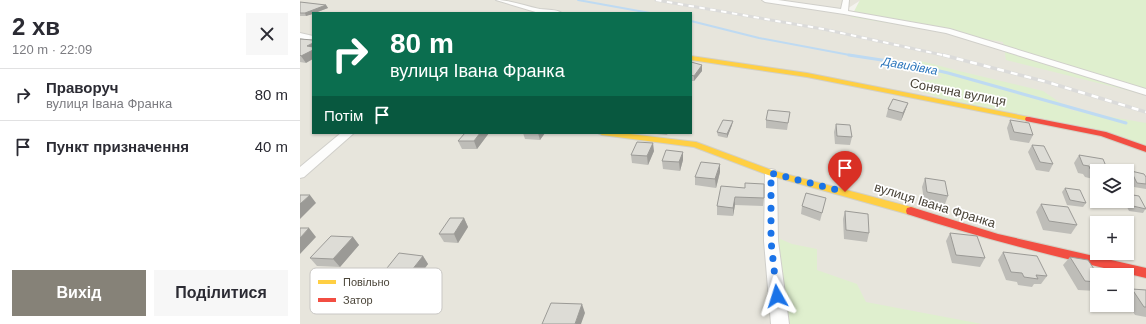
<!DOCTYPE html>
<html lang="uk">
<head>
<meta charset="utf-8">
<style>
	:root { --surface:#fff; --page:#f7f7f7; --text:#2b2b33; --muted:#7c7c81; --line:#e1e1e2; --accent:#868278 }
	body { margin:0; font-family:Arial,sans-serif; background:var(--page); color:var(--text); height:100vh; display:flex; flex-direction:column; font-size:15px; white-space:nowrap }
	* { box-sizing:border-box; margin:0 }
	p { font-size:13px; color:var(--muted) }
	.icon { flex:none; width:22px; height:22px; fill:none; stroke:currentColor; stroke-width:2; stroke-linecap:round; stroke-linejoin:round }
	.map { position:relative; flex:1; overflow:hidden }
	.sheet { display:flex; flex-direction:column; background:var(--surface); width:300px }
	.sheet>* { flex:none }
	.banner { position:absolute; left:12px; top:12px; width:380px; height:122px; border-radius:0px; box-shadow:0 1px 3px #0004; background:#0b6e4f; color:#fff; overflow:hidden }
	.controls { position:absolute; left:790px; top:164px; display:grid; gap:8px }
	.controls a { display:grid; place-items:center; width:44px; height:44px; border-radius:0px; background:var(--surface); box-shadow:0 1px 3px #0004; font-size:20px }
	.pin { position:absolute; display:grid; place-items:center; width:34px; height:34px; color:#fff; margin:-41px -17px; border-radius:50% 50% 50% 0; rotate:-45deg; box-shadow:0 0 4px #0007 }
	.pin .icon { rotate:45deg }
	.me { position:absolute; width:44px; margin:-22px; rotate:354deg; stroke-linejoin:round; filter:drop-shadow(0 0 3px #0008) }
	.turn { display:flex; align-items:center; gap:14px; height:84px; padding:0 12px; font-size:18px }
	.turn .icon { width:52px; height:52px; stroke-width:2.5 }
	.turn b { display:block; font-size:28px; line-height:34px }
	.then { display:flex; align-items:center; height:38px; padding:0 12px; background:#0003; gap:8px; font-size:15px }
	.round { display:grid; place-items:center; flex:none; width:42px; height:42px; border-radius:0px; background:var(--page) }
	.summary { display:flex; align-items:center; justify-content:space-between; height:68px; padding:0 12px }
	h1 { font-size:24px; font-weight:800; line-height:30px }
	.cta { display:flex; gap:8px; margin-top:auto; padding:8px 12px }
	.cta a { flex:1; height:46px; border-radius:0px; background:var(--accent); color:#fff; font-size:16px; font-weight:800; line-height:46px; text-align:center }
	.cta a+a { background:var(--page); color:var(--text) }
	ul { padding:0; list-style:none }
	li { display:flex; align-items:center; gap:12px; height:52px; padding:0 12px; border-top:1px solid var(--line) }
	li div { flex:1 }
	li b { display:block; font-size:15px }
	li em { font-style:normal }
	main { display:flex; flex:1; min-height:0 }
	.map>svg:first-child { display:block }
</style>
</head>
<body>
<main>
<section class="sheet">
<div class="summary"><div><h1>2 хв</h1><p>120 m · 22:09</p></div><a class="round"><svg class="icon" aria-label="close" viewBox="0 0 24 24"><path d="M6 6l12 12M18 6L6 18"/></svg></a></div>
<ul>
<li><svg class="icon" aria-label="right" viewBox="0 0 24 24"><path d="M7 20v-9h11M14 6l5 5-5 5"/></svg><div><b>Праворуч</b><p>вулиця Івана Франка</p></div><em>80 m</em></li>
<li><svg class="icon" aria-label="arrive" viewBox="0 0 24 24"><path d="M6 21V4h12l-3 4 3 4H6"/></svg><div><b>Пункт призначення</b></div><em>40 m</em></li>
</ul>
<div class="cta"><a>Вихід</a><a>Поділитися</a></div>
</section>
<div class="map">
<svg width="846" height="324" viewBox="0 0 846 324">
	<rect width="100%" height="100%" fill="#f4f3ee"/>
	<path fill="#e7e5dc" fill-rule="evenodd" d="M 0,0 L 561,0 L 542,12 L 846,59 L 846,324 L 0,324 ZM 13,13 L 391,13 L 391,133 L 13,133 ZM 797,171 L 827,171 L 827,201 L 797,201 ZM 797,223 L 827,223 L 827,253 L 797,253 ZM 797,275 L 827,275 L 827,305 L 797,305 Z"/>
	<path fill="#dfefce" d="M 560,0 L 846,0 L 846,95 L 706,60 L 703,42 L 551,17 Z
		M 621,61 L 663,72 L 743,91 L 771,110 L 846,123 L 846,147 L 796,129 L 643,99 L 617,90 L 624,81 L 642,78 L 635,72 L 618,66 Z
		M 478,238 L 492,244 L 517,249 L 517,270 L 557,284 L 566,302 L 682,324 L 486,324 Z"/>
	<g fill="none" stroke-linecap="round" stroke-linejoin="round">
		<path stroke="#bedaf2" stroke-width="2" d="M 278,0 L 350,13
			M 391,21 L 459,38 L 555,56"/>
		<path stroke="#bedaf2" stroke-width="3" d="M 549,55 L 614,65 L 648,73 L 826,123"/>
		<g stroke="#d0cfca" stroke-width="2">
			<path id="street" d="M 196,0 C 211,0 225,6 240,9 C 247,10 256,9 262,13 L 239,13 Z
				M 462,0 L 478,0 L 541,9 L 543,0 L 549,0 L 548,11 L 650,29 L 846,89 L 846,95 L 646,33 L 544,14 L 465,2 Z
				M 0,33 L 13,36 L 13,41 L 0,38 Z
				M 41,133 L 54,133 L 4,177 L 0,178 L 0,167 Z
				M 471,169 L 475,170 L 477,173 L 478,241 L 489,324 L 471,324 L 464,241 L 465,173 L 467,170 Z"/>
		</g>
		<g stroke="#d3d0c5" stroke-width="2">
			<path id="slow" d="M 391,56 L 507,73 L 729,117 L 733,119 L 729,121 L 507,77 L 391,60 Z
				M 298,133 L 322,133 L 396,142 L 474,171 L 611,207 L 615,208 L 616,211 L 615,214 L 611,215 L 468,175 L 394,147 L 302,135 Z"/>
		</g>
		<g stroke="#d3d0c5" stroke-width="2">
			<path id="jam" d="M 726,117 L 729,117 L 806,132 L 846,146 L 846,152 L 801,136 L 726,121 L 725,119 Z
				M 611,207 L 698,234 L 846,268 L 846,278 C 766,259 686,240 607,214 L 606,211 L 607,208 Z"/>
		</g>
		<use href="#street" fill="#fdfdfc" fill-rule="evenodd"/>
		<use href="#slow" fill="#ffcf43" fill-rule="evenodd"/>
		<use href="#jam" fill="#f24e42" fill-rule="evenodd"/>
		<g stroke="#dbdbda" stroke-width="3">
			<path id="rail-far1" d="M 356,0 L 523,29 L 647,56"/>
		</g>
		<g stroke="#dbdbda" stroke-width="3.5">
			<path id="rail" d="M 643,55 L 747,82 L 846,112"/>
		</g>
		<use href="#rail-far1" stroke="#fff" stroke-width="2" stroke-dasharray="5.5" stroke-linecap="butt"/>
		<use href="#rail" stroke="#fff" stroke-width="2.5" stroke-dasharray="7" stroke-linecap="butt"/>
	</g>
	<path fill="#bebdb8" d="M 0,2 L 26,5 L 28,8 L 6,16 L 0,16 Z
		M 0,39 L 6,63 L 0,62 Z
		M 391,62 L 402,65 L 402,71 L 394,81 L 391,81 Z
		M 608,103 L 605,111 L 601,121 L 586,117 L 588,109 Z
		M 490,112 L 487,130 L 466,128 L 466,120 Z
		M 710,120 L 733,135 L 729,143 L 710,140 L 707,128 Z
		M 536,124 L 552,137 L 550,145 L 535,144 L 534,132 Z
		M 432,125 L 427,138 L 418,136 L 417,132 Z
		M 189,133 L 177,149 L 162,149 L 158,141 Z
		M 223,133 L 245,133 L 240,140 L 225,139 Z
		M 357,133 L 368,133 L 367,135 L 357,134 Z
		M 732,145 L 753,164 L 749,172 L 736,170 L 728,152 Z
		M 354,151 L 348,165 L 332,163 L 331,155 Z
		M 383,152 L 383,160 L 380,171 L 363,169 L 362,161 Z
		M 779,155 L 808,171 L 797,171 L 797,180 L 785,177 L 783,174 L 778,173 L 774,163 Z
		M 831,171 L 846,177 L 846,189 L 834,187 L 828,176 Z
		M 420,172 L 416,188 L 395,185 L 395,177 Z
		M 625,178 L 648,196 L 645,204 L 624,201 L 622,187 Z
		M 421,186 L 464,198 L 463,206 L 435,205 L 433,216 L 417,215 L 417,206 Z
		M 765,188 L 786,203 L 783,207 L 767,205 L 762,192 Z
		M 827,194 L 846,208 L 843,213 L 829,211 L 824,201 L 827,201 Z
		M 741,204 L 777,225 L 771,234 L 743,230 L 736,212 Z
		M 502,206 L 524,206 L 520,221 L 501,214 Z
		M 545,211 L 569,233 L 567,242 L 544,239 L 543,219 Z
		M 164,218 L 168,227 L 158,243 L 144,242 L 139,234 Z
		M 650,233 L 685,258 L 680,267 L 652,263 L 646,241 Z
		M 53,237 L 59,245 L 40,267 L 17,266 L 10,258 Z
		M 703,252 L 747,276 L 741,284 L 734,284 L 732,287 L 718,285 L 717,282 L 706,280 L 698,260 Z
		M 123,256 L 128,264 L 110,288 L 85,286 L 79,278 Z
		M 770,257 L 797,275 L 797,289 L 796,291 L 778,290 L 763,265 Z
		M 832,289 L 846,290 L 846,317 L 835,315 L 827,302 L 827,294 Z"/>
	<path fill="#9b9a96" d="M 26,5 L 28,8 L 15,13 L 13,13 L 13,14 L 6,16 L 5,13 Z
		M 13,43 L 13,59 L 6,63 L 1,56 L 7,46 Z
		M 402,65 L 402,71 L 394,81 L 394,76 Z
		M 608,103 L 605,111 L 601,121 L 603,113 Z
		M 433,121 L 432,125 L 427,138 L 427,134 Z
		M 180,133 L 189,133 L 177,149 L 174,141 Z
		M 238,133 L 245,133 L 240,140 Z
		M 353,143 L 354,151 L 348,165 L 347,156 Z
		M 383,152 L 383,160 L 380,171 L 379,162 Z
		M 420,164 L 420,172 L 416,188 L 415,179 Z
		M 10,195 L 16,203 L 0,219 L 0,204 Z
		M 435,197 L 435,205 L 433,216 L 433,208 Z
		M 164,218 L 168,227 L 158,243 L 154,234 Z
		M 9,228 L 16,237 L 0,254 L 0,238 Z
		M 53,237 L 59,245 L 40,267 L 33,259 Z
		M 123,256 L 128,264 L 110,288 L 104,280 Z
		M 282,304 L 285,313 L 281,324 L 275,324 Z"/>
	<path fill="#dddcd6" stroke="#9b9a96" d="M 0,2 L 26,5 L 5,13 L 0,13 Z
		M 0,39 L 13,40 L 13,43 L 7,46 L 13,47 L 13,50 L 1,56 L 0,55 Z
		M 391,62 L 402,65 L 394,76 L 391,75 Z
		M 593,99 L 608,103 L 603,113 L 588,109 Z
		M 468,110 L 490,112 L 488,123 L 466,120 Z
		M 423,120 L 433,121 L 427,134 L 417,132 Z
		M 710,120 L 729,123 L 733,135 L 714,132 Z
		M 536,124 L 550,125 L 552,137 L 537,136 Z
		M 165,133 L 180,133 L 174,141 L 158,141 Z
		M 337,142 L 353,143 L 347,156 L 331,155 Z
		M 732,145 L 744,146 L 753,164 L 740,162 Z
		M 366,150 L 383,152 L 379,162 L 362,161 Z
		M 779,155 L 803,159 L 808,171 L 801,171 L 790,169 L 789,166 L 783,165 Z
		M 401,162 L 420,164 L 415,179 L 395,177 Z
		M 831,171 L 844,174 L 846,177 L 846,184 L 837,183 Z
		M 625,178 L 645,181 L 648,196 L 627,192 Z
		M 445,183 L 464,184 L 464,198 L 435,197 L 433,208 L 417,206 L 421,186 L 445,188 Z
		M 765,188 L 780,190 L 786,203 L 770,200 Z
		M 506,193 L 526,198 L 522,213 L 502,206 Z
		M 827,194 L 839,196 L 846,209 L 833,206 L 827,196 Z
		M 0,195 L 10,195 L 0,204 Z
		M 741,204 L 768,207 L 777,225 L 749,221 Z
		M 545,211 L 568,214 L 569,233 L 546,230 Z
		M 150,218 L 164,218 L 154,234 L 139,234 Z
		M 0,228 L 9,228 L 0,238 Z
		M 650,233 L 677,236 L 685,258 L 656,255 Z
		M 31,236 L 53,237 L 33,259 L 10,258 Z
		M 703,252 L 737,256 L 747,276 L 736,275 L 738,279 L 724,277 L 722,273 L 711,272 Z
		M 99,253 L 123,256 L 104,280 L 79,278 Z
		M 770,257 L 788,260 L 798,275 L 797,275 L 797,282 L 785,281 Z
		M 832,289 L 846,290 L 846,307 L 844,307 Z
		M 251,303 L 282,304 L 275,324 L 242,324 Z"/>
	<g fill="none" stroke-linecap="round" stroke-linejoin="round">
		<path stroke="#1a73e8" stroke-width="7" stroke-dasharray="0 12.6" d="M 477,296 L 471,241 L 471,173 L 545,192"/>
	</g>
	<g text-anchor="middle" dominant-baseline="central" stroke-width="3.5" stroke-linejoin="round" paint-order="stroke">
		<g font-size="12" font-style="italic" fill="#2c76bc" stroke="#fff">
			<text transform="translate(610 66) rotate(10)">Давидівка</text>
		</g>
		<g font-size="13" fill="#4b4539" stroke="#fff">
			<text transform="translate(658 92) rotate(11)">Сонячна вулиця</text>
			<text transform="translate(635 205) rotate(17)">вулиця Івана Франка</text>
		</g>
	</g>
	<rect x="10" y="268" width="132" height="46" rx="6" fill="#fff" stroke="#c9c7c4" stroke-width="1"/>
	<rect x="18" y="280" width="18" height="4" fill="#ffcf43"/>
	<rect x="18" y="298" width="18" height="4" fill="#f24e42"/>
	<g font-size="11" fill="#4b4539">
		<text x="43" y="286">Повільно</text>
		<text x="43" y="304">Затор</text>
	</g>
</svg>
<div class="controls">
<a><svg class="icon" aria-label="layers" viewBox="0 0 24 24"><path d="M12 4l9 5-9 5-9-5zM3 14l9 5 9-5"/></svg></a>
<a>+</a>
<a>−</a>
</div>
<div class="pin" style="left:545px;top:192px;background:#d93025"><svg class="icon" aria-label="arrive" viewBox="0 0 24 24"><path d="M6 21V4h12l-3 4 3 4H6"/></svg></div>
<svg class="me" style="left:477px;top:296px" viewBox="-20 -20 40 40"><path d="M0-17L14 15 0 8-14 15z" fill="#1a73e8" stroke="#fff" stroke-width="4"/></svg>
<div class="banner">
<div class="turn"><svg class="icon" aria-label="right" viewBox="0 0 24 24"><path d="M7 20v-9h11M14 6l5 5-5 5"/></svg><div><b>80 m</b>вулиця Івана Франка</div></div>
<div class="then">Потім<svg class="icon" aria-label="arrive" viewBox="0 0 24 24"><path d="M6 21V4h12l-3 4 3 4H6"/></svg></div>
</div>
</div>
</main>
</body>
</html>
